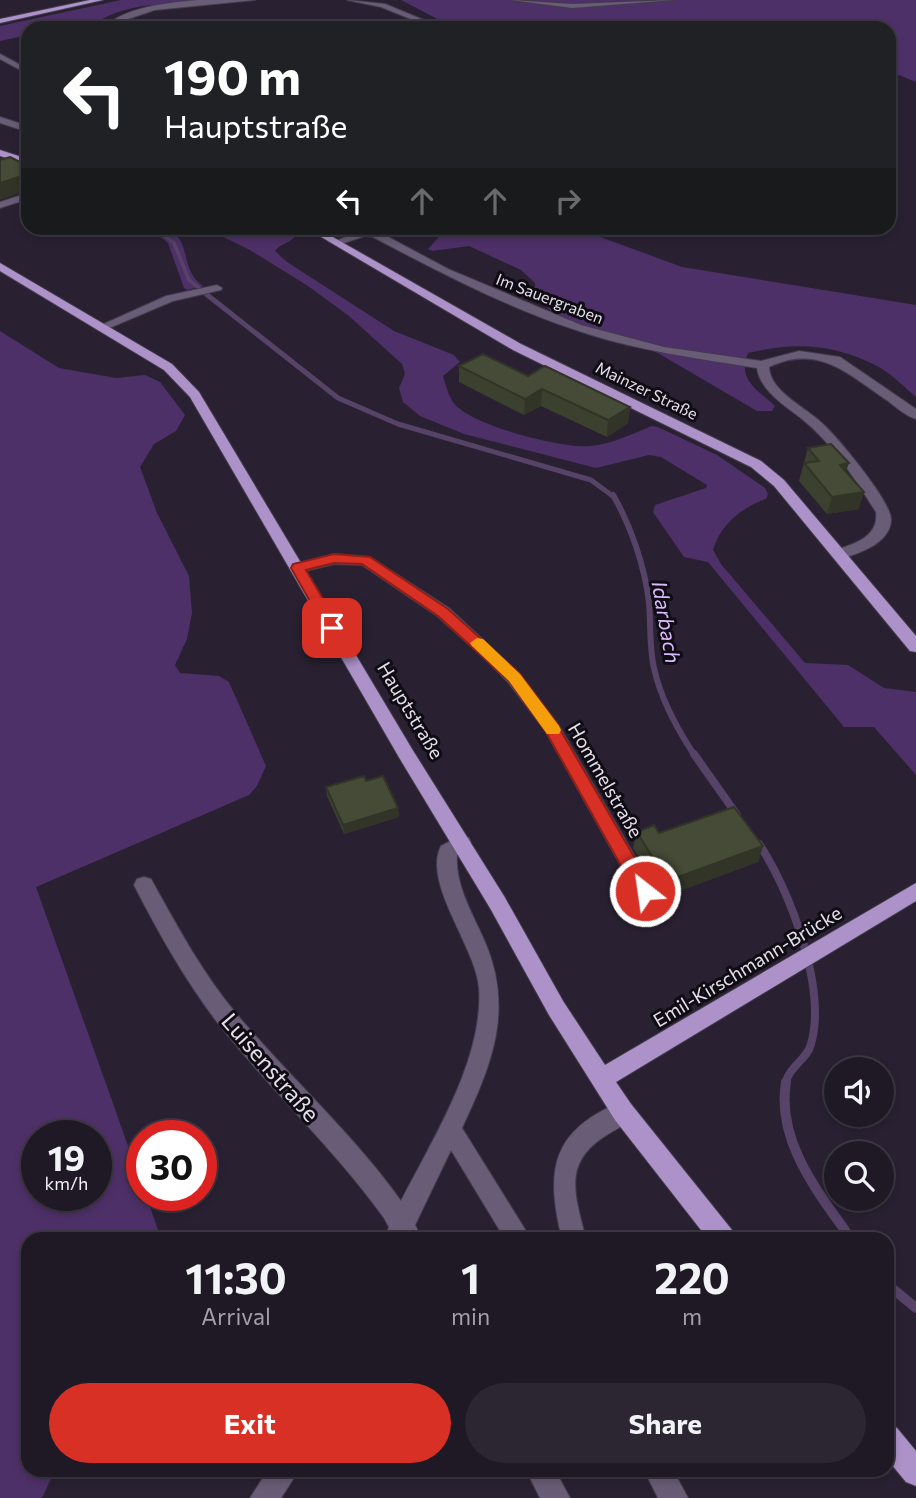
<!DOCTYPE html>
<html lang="en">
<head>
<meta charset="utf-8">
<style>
	:root { --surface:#1f1926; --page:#2c2632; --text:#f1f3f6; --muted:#a1a0a7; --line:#3c3843; --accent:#d93025 }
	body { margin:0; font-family:Commissioner,sans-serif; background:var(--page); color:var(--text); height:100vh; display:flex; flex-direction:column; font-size:26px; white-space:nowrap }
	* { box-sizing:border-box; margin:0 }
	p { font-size:23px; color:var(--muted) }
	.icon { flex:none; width:38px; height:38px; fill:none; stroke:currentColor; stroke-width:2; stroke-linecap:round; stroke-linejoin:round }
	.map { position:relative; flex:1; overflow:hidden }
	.drawer { position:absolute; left:21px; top:1232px; width:873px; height:245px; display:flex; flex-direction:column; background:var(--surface); border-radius:21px; box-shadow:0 4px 10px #0003,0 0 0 2px var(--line) }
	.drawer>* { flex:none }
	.hud { position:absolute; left:21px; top:21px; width:875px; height:214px; border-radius:21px; box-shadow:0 4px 10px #0003,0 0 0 2px var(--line); background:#202124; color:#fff; overflow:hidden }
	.fabs { position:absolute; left:824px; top:1057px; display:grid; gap:14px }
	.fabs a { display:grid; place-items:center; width:70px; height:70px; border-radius:50%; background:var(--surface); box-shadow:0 4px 10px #0003,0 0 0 2px var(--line); font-size:35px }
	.speed { position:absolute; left:21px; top:1120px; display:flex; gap:14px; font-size:35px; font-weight:700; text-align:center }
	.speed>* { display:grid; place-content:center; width:91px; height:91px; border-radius:50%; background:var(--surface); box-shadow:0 4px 10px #0003,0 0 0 2px var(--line); line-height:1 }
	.speed small { font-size:18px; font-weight:400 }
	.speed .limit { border:10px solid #d22; background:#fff; color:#111 }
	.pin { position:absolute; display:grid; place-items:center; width:60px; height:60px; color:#fff; margin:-30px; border-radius:14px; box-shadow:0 4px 10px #0006 }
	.me { position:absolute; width:77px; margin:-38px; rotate:330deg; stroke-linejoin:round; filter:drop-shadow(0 0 5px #0008) }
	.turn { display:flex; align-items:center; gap:24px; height:147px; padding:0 28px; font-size:32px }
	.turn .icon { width:91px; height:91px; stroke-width:2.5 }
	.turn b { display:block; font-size:49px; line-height:60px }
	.lanes { display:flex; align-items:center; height:66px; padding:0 28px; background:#0003; justify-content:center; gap:35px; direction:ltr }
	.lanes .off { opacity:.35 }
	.eta { display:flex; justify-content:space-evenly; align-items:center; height:119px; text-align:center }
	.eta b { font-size:42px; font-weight:700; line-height:49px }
	.primary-button { display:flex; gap:14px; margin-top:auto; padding:14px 28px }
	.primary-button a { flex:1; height:80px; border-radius:42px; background:var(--accent); color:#fff; font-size:28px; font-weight:700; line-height:80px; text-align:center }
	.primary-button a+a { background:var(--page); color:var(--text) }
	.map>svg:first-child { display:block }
</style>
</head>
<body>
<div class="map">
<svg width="916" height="1498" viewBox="0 0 916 1498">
	<rect width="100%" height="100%" fill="#292132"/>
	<path fill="#4e3068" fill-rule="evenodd" d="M 121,0 L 220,0 C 184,3 116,1 90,28 L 28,28 L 28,35 L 0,41 L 0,26 Z
		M 401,0 L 916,0 L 916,82 L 889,71 L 889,28 L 467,28 L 449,25 Z
		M 149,228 C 199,227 174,266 203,286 L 187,290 L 184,288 L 168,243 Z
		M 205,228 L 290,230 L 296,235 C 291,243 281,243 275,251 L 287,262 L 394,331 L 454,355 L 460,362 L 443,376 C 446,385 448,395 453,402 C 468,425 563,449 590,446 C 612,444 632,434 652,426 L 658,427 L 717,455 L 765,488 L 768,494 L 766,499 C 742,507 720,525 713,550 L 721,564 L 805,663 L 848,665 L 884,688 L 916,692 L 916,775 L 874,727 L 844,727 L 708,562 L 684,557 L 653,512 L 655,505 L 706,488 L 707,485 L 661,457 L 649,455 L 596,468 L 464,434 L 420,416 L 403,402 L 399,388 L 405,374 L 402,364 L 349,316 L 308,286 L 250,250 Z
		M 428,228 L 557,228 L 584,231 L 682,267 L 916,305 L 916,397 C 904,387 891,373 877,366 C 833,343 794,342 748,353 C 737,380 757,389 775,406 L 772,411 L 757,411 L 656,352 L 556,315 L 543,304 L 535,292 L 535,283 L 521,270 L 469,246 L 432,251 L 428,249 L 438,238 L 438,233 Z
		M 0,331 L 59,368 L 116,378 L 145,375 L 160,382 L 185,415 L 176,431 L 154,444 L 140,467 L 157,513 L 189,576 L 192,613 L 187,639 L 175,665 L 180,673 L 219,676 L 229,682 L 266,766 L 257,786 L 249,795 L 36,887 L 142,1185 L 142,1195 L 146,1195 L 161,1239 L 28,1239 L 28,1470 L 55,1470 L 42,1498 L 0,1498 ZM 37,1136 L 96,1136 L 96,1195 L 37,1195 Z"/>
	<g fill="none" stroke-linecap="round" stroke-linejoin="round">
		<path stroke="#574367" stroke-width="3.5" d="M 155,228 L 174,243 L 189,280 L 203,291"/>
		<path stroke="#574367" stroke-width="5" d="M 201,290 L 338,398 L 398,424 L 591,480 L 614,497"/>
		<path stroke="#574367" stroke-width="6" d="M 613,495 C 631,526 645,567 649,603 C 651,624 649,647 654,668 C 661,700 677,729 695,756"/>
		<path stroke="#574367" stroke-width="8" d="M 694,754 L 737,815
			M 759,844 C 790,890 827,989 811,1044 C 807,1060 790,1065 785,1084"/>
		<path stroke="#574367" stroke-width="10" d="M 786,1082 C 776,1142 819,1193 851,1239
			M 887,1284 L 916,1308"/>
		<g stroke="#433c4c" stroke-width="2">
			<path id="minor" d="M 198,0 L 255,0 L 155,10 L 122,21 L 111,28 L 102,28 C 128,6 166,3 198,0 Z
				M 347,0 L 385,4 L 443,28 L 433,28 L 381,7 Z
				M 511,0 L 572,4 L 674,0 L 572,8 Z
				M 0,54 L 28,69 L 28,74 L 0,59 Z
				M 0,117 L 28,126 L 28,132 L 0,123 Z
				M 28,193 L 28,199 L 0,208 L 0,202 Z
				M 364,230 L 379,232 L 448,269 L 581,325 L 664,347 L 761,361 L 799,351 L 840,357 L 916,409 L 916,419 C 906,416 897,408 888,401 C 849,375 819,343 769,367 C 770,392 807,408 823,424 C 838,438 892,502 891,520 C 891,533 879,543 869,548 C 859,553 844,560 833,557 L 831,554 L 833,551 C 853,544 879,538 876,512 C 855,479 833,444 802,419 C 786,406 760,391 757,368 C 695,358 632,350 573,329 C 504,306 437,271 373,237 L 365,236 L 338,245 L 333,242 Z
				M 217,285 L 222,288 L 221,290 L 173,301 L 107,329 L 97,327 L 166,296 Z
				M 334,554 L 370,557 L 449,608 L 520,674 L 558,724 L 665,908 L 668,914 L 665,920 L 658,922 L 651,920 L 546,732 L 508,682 L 482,656 L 437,616 L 362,565 L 334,564 L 298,573 L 291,568 L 293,565 Z
				M 462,835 L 469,838 L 471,843 L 469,848 L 457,855 C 455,886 473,914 485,942 C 514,1010 492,1064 462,1128 L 531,1239 L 505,1239 L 451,1150 L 415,1225 L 422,1239 L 384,1239 L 389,1227 L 384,1218 C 334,1148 270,1090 217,1022 C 185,980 158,932 134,885 L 137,879 L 144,877 L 151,879 C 176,924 201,971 234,1011 C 288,1076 352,1132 401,1201 C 432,1140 484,1059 479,988 C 476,947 422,883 441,846 Z
				M 623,1101 L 631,1104 L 634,1112 C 630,1123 620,1127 610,1133 C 562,1161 574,1192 586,1239 L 562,1239 C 545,1170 551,1130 623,1101 Z
				M 268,1470 L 299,1470 L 281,1498 L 250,1498 Z
				M 526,1470 L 555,1470 L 570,1498 L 540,1498 Z
				M 644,1470 L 673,1470 L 688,1498 L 658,1498 Z"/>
		</g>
		<g stroke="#433c4c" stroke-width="2">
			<path id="primary" d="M 90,0 L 103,0 L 0,23 L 0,19 Z
				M 0,150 L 28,159 L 28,165 L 0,156 Z
				M 306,228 L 317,228 L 521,344 L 761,461 L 784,480 L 916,636 L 916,652 L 910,651 L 774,486 L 751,467 L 513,350 Z
				M 0,263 L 172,364 L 199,392 L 412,749 L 504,896 L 563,1001 L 605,1065 L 916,883 L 916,901 L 616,1082 L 631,1104 L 732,1230 L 735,1239 L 708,1239 L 615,1120 L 549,1015 L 490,908 L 400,759 L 190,397 L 164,370 L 0,271 Z
				M 887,1424 L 897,1428 L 916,1451 L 916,1486 L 906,1482 L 887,1459 Z"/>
		</g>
		<use href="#minor" fill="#695c76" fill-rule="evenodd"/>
		<use href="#primary" fill="#ad92c9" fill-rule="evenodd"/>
	</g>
	<path fill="#3c402f" d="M 459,366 L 528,376 L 630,407 L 628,423 L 607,437 L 541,406 L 524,415 L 459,382 Z
		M 808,448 L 846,471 L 859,509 L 827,514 L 799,481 Z
		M 366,781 L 398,808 L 399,817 L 344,834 L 327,796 L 326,787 Z
		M 637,832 L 659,833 L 763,846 L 758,862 L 663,897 L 633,848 Z"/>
	<path fill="#313426" d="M 28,174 L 28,190 L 0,200 L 0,183 Z
		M 542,389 L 541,406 L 524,415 L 525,399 Z
		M 630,407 L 628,423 L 607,437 L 608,420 Z
		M 849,463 L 843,480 L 840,465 Z
		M 864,492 L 859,509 L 827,514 L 832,497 Z
		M 398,808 L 399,817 L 344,834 L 343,825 Z
		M 763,846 L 758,862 L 663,897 L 667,881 Z"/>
	<path fill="#464b37" stroke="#313426" stroke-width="2" d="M 10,157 L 28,166 L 28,174 L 0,183 L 0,160 Z
		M 483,354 L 528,376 L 545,366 L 630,407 L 608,420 L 542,389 L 525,399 L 459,366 Z
		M 831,444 L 849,463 L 840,465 L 864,492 L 832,497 L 804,463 L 819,461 L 808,448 Z
		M 364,776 L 366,781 L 383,776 L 398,808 L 343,825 L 326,787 Z
		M 734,807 L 763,846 L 667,881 L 637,832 L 654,825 L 659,833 Z"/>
	<path fill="#d93025" stroke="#8d1f18" stroke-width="2" d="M 334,554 L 370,557 L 448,609 L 520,674 L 557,724 L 651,886 L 654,891 L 651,896 L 645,898 L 638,896 L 546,732 L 509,681 L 438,616 L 362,564 L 334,563 L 306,570 L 340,628 L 332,633 L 327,631 L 291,568 L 293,564 Z"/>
	<path fill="#f59e0b" d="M 477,638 L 483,639 L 520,674 L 559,726 L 561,730 L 559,734 L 547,734 L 509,681 L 472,646 L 470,643 Z"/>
	<g text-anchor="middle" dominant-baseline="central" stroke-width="6" stroke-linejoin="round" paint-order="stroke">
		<g font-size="16" fill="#e4dfeb" stroke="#100c14">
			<text transform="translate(550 298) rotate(21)">Im Sauergraben</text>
			<text transform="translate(647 390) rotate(26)">Mainzer Straße</text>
		</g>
		<g font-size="19" fill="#e4dfeb" stroke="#100c14">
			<text transform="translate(411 710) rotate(59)">Hauptstraße</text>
			<text transform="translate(606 780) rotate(60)">Hommelstraße</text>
			<text transform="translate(747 966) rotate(-31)">Emil-Kirschmann-Brücke</text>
		</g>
		<g font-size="21" font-style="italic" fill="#dbb9ff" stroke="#100c14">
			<text transform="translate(667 622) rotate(80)">Idarbach</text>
		</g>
		<g font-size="23" fill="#e4dfeb" stroke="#100c14">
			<text transform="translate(271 1067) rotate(49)">Luisenstraße</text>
		</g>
	</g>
</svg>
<div class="fabs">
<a><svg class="icon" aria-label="sound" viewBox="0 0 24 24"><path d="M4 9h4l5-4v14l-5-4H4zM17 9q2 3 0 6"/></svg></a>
<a><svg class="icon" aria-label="search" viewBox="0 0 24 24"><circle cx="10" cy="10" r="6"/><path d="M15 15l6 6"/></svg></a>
</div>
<div class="speed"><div>19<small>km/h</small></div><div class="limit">30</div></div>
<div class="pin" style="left:332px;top:628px;background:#d93025"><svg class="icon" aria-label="arrive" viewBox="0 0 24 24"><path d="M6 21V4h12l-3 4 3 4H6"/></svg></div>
<svg class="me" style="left:645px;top:891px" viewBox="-20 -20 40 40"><circle r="17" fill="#d93025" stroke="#fff" stroke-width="3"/><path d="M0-11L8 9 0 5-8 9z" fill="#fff"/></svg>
<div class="hud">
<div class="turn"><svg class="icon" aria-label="left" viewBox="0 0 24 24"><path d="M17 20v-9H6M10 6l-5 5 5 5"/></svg><div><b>190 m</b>Hauptstraße</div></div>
<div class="lanes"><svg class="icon" aria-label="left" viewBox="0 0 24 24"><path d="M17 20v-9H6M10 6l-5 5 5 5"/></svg><svg class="icon off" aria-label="ahead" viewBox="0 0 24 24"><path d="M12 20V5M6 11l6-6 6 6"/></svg><svg class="icon off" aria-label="ahead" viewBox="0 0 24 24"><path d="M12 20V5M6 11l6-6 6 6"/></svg><svg class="icon off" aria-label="right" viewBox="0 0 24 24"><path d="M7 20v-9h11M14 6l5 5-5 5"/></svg></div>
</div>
<section class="drawer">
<div class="eta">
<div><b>11:30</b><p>Arrival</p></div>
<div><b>1</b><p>min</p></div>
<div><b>220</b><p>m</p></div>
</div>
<div class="primary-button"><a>Exit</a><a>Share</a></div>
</section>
</div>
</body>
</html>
